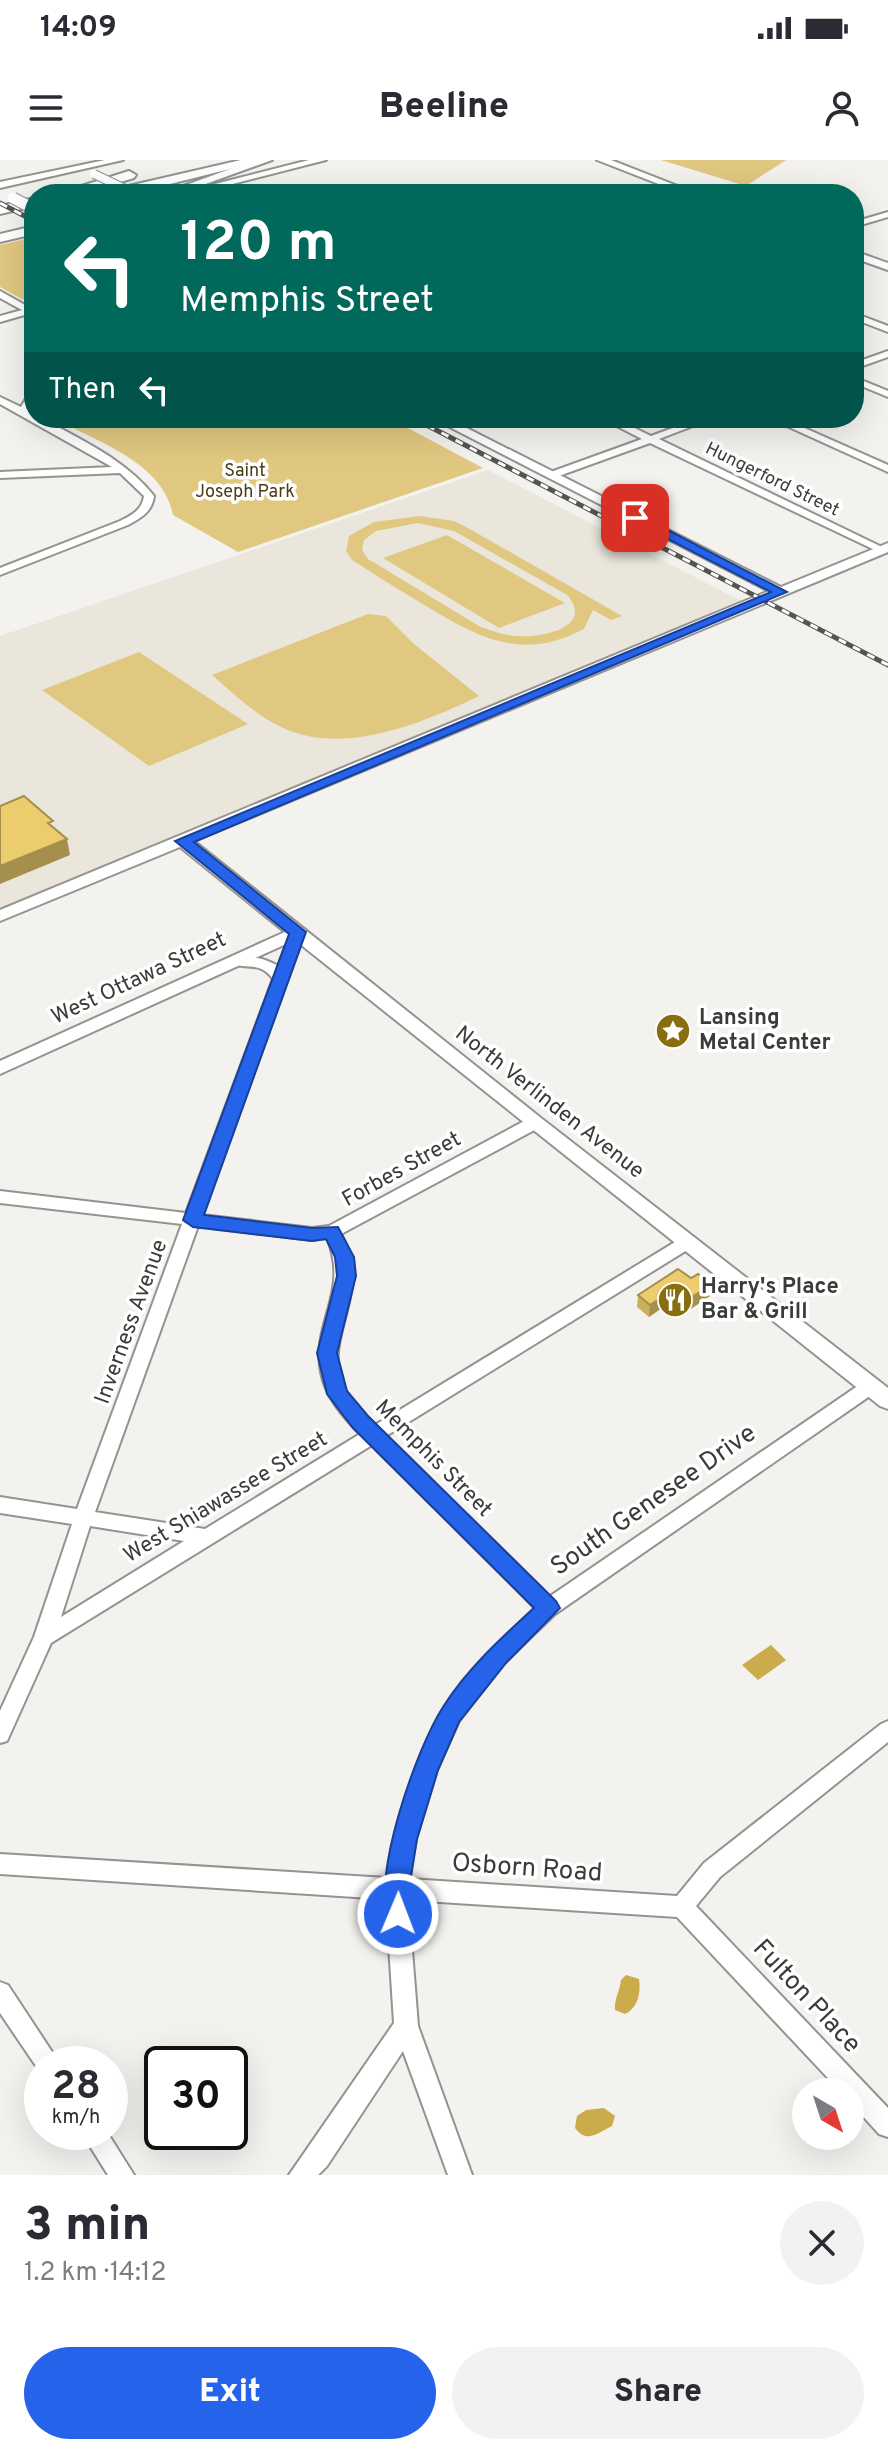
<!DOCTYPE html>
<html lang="en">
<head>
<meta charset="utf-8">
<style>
	:root { --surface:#fff; --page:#f2f2f3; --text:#2b2b33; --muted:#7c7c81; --accent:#2563eb }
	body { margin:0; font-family:Overpass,sans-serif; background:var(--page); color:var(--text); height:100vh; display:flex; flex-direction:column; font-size:30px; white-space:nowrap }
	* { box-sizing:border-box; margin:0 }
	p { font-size:26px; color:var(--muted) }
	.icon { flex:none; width:44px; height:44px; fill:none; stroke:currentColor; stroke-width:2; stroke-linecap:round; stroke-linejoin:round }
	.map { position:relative; height:2015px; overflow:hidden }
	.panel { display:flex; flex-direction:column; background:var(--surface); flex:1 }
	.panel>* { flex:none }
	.top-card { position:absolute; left:24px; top:24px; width:840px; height:244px; border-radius:32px; box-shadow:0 8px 32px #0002; background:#00695c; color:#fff; overflow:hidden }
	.needle { width:52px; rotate:141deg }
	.controls { position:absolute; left:792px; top:1918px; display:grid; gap:16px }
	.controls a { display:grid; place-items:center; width:72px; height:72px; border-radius:50%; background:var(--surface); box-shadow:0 8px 32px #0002; font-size:40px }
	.speed { position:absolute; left:24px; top:1886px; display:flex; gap:16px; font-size:40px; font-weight:700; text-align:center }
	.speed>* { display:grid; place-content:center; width:104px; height:104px; border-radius:50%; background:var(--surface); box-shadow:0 8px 32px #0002; line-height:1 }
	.speed small { font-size:20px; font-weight:400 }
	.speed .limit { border:4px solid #111; border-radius:12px; background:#fff; color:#111 }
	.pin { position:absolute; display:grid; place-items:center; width:68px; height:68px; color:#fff; margin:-34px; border-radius:16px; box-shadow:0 4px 12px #0006 }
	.me { position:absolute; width:88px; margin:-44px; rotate:1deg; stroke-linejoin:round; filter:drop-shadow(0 0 6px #0008) }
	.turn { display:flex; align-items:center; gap:28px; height:168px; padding:0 24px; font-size:36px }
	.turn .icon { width:104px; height:104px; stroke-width:2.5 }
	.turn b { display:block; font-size:56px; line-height:68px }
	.then { display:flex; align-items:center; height:76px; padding:0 24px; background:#0003; gap:16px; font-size:30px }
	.round { display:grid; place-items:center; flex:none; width:84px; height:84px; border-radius:42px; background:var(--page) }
	.headline { display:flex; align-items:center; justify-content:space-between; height:136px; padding:0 24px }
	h1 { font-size:48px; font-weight:800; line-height:60px }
	.button { display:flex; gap:16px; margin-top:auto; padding:16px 24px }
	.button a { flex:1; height:92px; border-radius:48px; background:var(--accent); color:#fff; font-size:32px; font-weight:800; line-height:92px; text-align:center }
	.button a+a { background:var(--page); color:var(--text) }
	.status { display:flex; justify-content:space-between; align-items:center; height:56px; padding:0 40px; background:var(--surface); direction:ltr }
	.status svg { height:22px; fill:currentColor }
	header { display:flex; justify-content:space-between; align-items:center; height:104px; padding:0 24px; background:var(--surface); font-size:36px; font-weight:800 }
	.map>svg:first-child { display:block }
</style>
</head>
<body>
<div class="status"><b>14:09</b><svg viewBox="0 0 49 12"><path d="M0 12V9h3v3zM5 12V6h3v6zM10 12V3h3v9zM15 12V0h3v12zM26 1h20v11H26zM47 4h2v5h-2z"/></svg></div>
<header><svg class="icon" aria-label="menu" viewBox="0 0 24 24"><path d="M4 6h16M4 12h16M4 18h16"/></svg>Beeline<svg class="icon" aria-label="person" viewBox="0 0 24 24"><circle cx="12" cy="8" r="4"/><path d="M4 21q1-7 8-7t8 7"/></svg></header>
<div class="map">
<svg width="888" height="2015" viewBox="0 0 888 2015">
	<rect width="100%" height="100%" fill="#f3f2ef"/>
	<path fill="#eae6dc" d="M 488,310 L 745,443 L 0,748 L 0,476 Z"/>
	<path fill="#e1c881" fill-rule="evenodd" d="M 661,0 L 786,0 L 746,26 Z
		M 34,77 L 34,146 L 0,127 L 0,85 Z
		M 54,258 L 389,258 L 483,308 L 238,392 L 173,355 C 163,302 97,282 54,258 Z
		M 420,356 L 454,361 L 468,368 L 622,456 L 611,460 L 593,450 L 584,469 C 520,503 476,476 421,443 C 398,429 375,415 352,400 L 346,391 L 349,376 L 374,362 ZM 418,363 L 454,371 L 567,435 C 595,467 542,478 518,476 C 505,476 493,471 481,467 L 368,399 L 362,390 L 364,380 L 376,371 Z
		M 447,375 L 565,443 L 499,468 L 383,398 Z
		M 368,454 L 386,456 L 414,484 L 479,536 C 423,563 343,597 281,567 C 255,555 234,534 212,515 Z
		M 139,492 L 248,564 L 149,606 L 42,530 Z"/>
	<path fill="#cbab4a" d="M 771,1485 L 786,1500 L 758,1520 L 742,1505 Z
		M 626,1815 L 639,1819 C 641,1833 638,1848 625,1854 L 615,1850 C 614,1840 620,1830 621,1820 Z
		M 604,1948 L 615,1956 L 612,1966 C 597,1973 587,1984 575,1968 L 577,1956 L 586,1950 Z"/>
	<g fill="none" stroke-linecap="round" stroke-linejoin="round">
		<g stroke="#949390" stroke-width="4">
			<path id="minor" d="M 888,52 L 888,57 L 854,67 L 854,62 Z
				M 0,131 L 34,150 L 34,157 L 28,154 L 0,162 L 0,156 L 22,150 L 0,138 Z
				M 854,153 L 888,166 L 888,172 L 854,159 Z
				M 888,191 L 888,197 L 854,209 L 854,203 Z
				M 854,217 L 888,231 L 888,237 L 854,223 Z
				M 34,229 L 34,241 L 29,251 L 34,253 L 34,258 L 42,258 C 82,281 125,299 154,336 C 152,352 141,358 128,365 L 0,415 L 0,408 L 120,361 C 132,355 142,350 144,336 L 120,313 L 0,318 L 0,312 L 112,307 L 0,244 L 0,237 L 21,247 L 31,230 Z
				M 601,258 L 614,258 L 651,276 L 700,258 L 714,258 L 659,279 L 886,389 L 877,391 L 650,283 L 556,317 L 548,317 L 548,313 L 642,279 Z
				M 769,258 L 782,258 L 888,305 L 888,312 Z
				M 298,768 L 305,772 L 202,1055 L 312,1068 L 329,1066 L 528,959 L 534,958 L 542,963 L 540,967 L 341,1074 C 348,1088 353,1101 353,1116 C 352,1155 324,1194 346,1232 C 353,1244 365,1255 375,1265 L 680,1079 L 686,1077 L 694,1083 L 692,1087 L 386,1276 L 549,1437 L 865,1221 L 877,1221 L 880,1226 L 877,1231 L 555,1454 L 505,1502 L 459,1561 L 437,1610 L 416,1679 L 409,1719 L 677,1736 L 704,1703 L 881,1564 L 888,1561 L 888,1582 L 720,1717 L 696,1746 L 888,1948 L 888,1977 L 879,1974 L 850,1942 L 850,1932 L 841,1932 L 677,1757 L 408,1740 L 418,1866 L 472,2015 L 448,2015 L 403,1891 L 327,2006 L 318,2015 L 289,2015 L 394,1863 L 386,1739 L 0,1714 L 0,1694 L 387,1718 C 397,1664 415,1595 444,1549 C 468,1510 503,1479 535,1448 L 372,1285 L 51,1483 L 7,1581 L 0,1583 L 0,1551 L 34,1477 L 72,1364 L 0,1353 L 0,1337 L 77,1349 L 182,1064 L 0,1043 L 0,1031 L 186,1053 L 273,819 C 259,799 244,812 229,801 C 242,792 265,798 278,806 L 291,772 ZM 198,1066 L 312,1080 L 327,1078 C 350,1132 311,1163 321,1212 C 325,1236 343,1257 360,1274 L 205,1369 L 95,1352 ZM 90,1366 L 184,1381 L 61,1457 Z
				M 0,1822 L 8,1825 L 60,1904 L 42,1904 L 42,1913 L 40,1912 L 0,1853 Z
				M 81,1972 L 107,1972 L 134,2015 L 108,2015 Z"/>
		</g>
		<g stroke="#949390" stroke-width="4">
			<path id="tertiary" d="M 105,0 L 123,0 L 0,28 L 0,22 Z
				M 309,0 L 326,0 L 193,34 L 176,34 Z
				M 597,0 L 611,0 L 698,34 L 684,34 Z
				M 854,91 L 888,103 L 888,110 L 854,98 Z
				M 432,258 L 447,258 L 781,427 L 888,383 L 888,392 L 194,681 L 541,958 L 888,1228 L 888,1249 L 880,1246 L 295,780 L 0,914 L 0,901 L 285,772 L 180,687 L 0,761 L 0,750 L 769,431 Z"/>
		</g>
		<g stroke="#949390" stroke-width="4">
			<path id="secondary" d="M 255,0 L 272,0 L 178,34 L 161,34 Z
				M 34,66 L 34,74 L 0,82 L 0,74 Z"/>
		</g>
		<g stroke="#949390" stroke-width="4">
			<path id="motorway" d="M 241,0 L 266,0 L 130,34 L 104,34 L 111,30 Z
				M 129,11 L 136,15 L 134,18 L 79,34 L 56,34 Z
				M 34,38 L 34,46 L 0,54 L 0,46 Z"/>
		</g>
		<use href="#minor" fill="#fff" fill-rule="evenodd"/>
		<use href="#tertiary" fill="#fff" fill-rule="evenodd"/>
		<use href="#secondary" fill="#fff" fill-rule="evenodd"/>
		<use href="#motorway" fill="#fff" fill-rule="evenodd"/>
		<g stroke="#545453" stroke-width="5">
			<path id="rail" d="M 0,43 L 34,61
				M 413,258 L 888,505"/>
		</g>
		<use href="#rail" stroke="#fff" stroke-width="3" stroke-dasharray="8" stroke-linecap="butt"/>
		<g stroke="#949390" stroke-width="10" stroke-linecap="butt">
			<path id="minor-bridge" d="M 94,14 L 136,34"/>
		</g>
		<g stroke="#949390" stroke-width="13" stroke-linecap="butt">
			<path id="tertiary-bridge" d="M 13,38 L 34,49"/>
		</g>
		<use href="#minor-bridge" stroke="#fff" stroke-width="8"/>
		<use href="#tertiary-bridge" stroke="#fff" stroke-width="11"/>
	</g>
	<path fill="#cbaf5d" d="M 678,1109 L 710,1136 L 680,1156 L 666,1145 L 649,1157 L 637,1147 L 638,1135 Z"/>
	<path fill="#a58f4c" d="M 67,679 L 70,695 L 0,724 L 0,706 Z
		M 712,1124 L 710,1136 L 680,1156 L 681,1144 Z
		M 667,1134 L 666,1145 L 649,1157 L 650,1145 Z"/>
	<path fill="#eccc6c" stroke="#a58f4c" stroke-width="2" d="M 24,636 L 53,661 L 48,663 L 67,679 L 0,706 L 0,646 Z
		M 678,1109 L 691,1118 L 698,1114 L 712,1124 L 681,1144 L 667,1134 L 650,1145 L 638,1135 Z"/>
	<path fill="#2563eb" stroke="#184099" stroke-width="2" d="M 631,355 L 639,355 L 787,432 L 194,682 L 306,772 L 204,1055 L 312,1068 L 338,1067 L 354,1097 L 356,1116 L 337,1193 L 347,1231 L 368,1256 L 556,1441 L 560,1448 L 506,1503 L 459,1562 L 438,1610 L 417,1679 L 409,1729 L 410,1754 L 407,1762 L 398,1766 L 389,1762 C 370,1719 417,1587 443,1547 C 467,1509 501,1478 534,1448 L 353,1268 L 327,1234 L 317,1193 L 337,1116 L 335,1097 L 326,1079 L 312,1081 L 193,1067 L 183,1060 L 289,774 L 175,681 L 771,432 L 631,360 Z"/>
	<defs>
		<g id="sight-disc" transform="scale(1.8)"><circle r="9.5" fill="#896e0f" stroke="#fff"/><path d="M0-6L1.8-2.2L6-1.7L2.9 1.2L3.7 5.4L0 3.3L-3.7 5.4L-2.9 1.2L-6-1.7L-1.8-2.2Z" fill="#fff"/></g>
		<g id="restaurant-disc" transform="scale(1.8)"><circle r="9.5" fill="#896e0f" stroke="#fff"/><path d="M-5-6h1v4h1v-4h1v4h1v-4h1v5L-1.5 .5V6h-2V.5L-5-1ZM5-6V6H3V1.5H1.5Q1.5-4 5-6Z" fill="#fff"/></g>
	</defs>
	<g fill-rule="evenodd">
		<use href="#sight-disc" x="673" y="871"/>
		<use href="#restaurant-disc" x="675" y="1140"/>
	</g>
	<g text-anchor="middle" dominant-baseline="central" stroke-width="7" stroke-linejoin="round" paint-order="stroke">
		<g font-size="18" fill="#4a3c13" stroke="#fff">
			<text x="245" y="311">Saint<tspan x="245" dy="21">Joseph Park</tspan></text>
		</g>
		<g font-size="18" fill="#3b3b3a" stroke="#fff">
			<text transform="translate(772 320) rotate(26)">Hungerford Street</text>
		</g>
		<g font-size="22" fill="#3b3b3a" stroke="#fff">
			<text transform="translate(139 819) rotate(-25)">West Ottawa Street</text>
			<text transform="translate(549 943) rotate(38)">North Verlinden Avenue</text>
			<text transform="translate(402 1010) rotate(-29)">Forbes Street</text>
			<text transform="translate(132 1162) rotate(-70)">Inverness Avenue</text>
			<text transform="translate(433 1299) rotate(45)">Memphis Street</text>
			<text transform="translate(226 1338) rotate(-31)">West Shiawassee Street</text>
		</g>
		<g font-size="22" font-weight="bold" fill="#3b3b3a" stroke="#fff" text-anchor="start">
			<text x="699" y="858">Lansing<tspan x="699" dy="25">Metal Center</tspan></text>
			<text x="701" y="1127">Harry's Place<tspan x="701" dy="25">Bar &amp; Grill</tspan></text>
		</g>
		<g font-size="26" fill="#3b3b3a" stroke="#fff">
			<text transform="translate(654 1341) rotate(-35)">South Genesee Drive</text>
			<text transform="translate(527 1709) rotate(4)">Osborn Road</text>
			<text transform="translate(806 1837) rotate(47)">Fulton Place</text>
		</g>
	</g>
</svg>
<div class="controls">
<a><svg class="needle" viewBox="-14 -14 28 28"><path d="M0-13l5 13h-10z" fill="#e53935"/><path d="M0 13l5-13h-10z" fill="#7c7c81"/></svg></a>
</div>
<div class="speed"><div>28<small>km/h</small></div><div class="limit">30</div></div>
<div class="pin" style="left:635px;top:358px;background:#d93025"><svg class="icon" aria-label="arrive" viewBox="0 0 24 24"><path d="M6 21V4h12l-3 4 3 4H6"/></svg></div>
<svg class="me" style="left:398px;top:1754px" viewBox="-20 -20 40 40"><circle r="17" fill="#2563eb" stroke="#fff" stroke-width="3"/><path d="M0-11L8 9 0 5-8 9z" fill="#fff"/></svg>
<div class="top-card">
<div class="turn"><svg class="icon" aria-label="left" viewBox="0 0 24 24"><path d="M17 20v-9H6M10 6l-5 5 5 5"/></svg><div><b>120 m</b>Memphis Street</div></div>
<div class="then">Then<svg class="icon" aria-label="left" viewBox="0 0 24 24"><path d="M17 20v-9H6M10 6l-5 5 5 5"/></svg></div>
</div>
</div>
<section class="panel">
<div class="headline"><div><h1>3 min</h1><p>1.2 km · 14:12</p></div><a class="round"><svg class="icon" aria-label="close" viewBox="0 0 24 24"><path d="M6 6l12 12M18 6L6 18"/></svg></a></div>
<div class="button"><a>Exit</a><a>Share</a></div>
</section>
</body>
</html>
